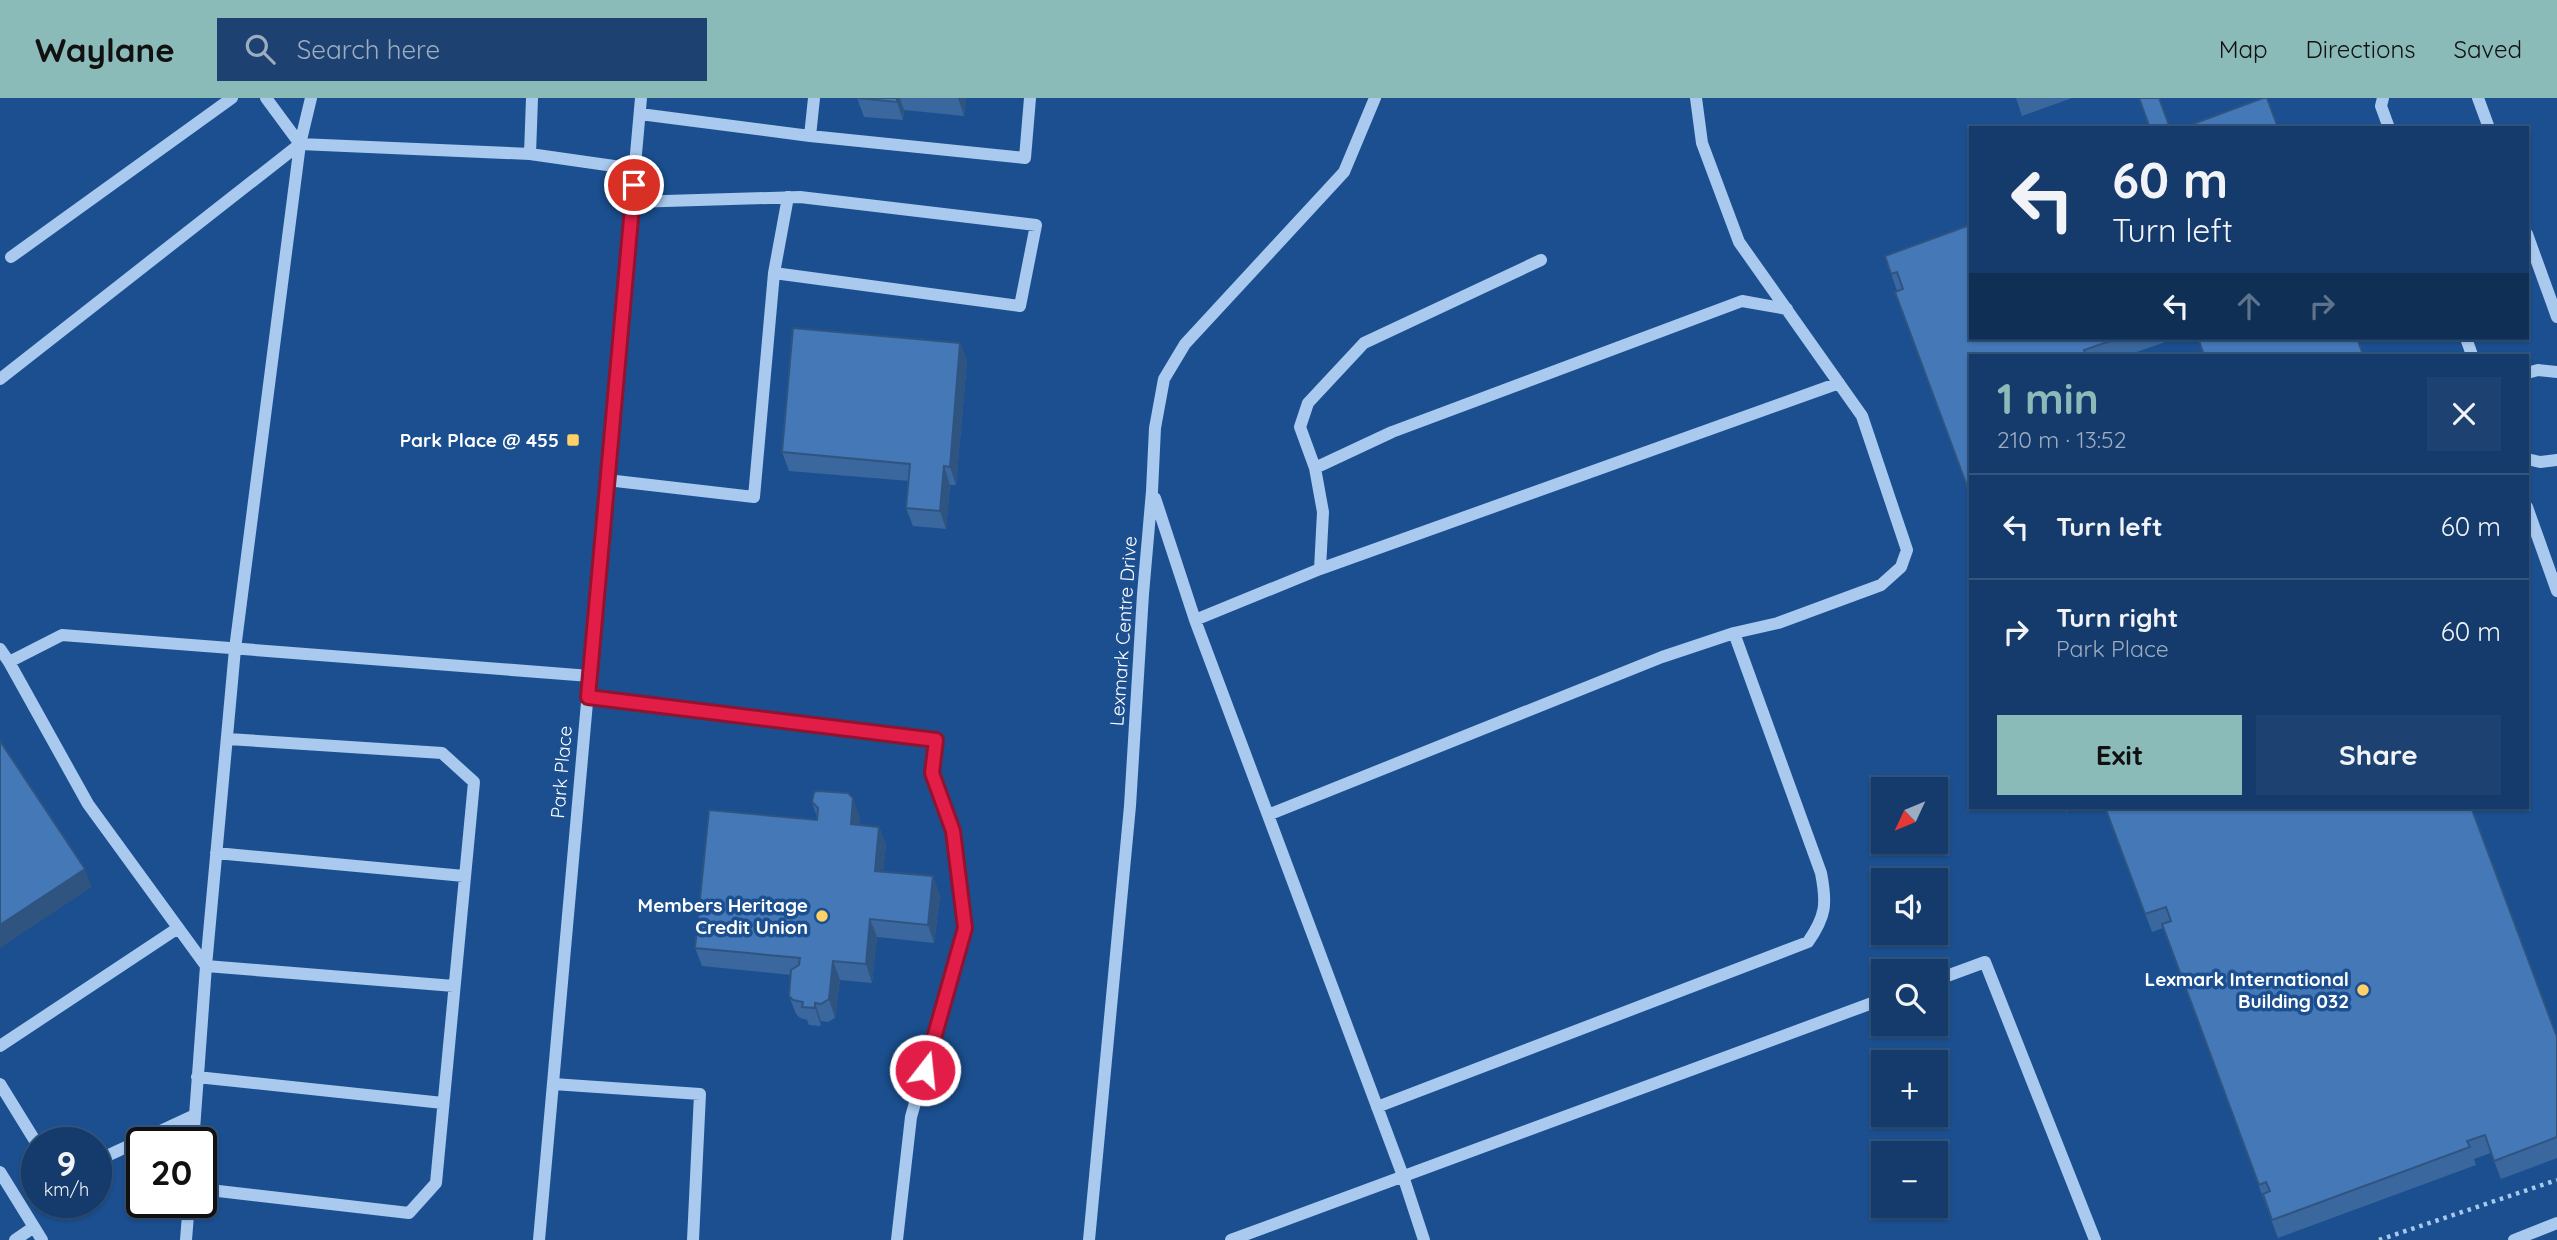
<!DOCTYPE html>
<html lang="en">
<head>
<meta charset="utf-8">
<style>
	:root { --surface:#143b6b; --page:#1d4271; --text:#f1f3f6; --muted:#9dadc1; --line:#33557e; --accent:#8bbbb9 }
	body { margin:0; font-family:Quicksand,sans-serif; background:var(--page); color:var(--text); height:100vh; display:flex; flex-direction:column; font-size:26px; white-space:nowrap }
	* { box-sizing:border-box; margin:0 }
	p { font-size:23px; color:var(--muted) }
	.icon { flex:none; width:38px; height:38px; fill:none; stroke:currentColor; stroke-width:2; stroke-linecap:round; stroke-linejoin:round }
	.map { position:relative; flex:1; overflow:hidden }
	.drawer { position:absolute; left:1969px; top:256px; width:560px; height:455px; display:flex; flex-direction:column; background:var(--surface); border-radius:0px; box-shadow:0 2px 5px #0004,0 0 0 2px var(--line) }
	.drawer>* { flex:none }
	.top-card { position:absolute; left:1969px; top:28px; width:560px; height:214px; border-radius:0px; box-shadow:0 2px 5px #0004,0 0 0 2px var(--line); background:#143b6b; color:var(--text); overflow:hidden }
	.needle { width:46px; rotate:226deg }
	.controls { position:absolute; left:1871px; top:679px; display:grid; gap:14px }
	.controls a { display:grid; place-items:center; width:77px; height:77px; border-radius:0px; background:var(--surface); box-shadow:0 2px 5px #0004,0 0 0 2px var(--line); font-size:35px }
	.speed { position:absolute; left:21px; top:1029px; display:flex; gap:14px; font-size:35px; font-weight:700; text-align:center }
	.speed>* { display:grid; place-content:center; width:91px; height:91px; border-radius:50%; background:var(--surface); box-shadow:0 2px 5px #0004,0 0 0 2px var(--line); line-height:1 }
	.speed small { font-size:18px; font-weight:400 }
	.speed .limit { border:4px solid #111; border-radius:10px; background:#fff; color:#111 }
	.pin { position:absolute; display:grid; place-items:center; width:60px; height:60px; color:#fff; margin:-30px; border:4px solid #fff; border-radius:50%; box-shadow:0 2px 7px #0007 }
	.me { position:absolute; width:77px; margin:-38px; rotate:16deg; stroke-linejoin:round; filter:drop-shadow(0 0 5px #0008) }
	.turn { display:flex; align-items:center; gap:24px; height:147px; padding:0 28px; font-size:32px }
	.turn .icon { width:91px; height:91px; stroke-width:2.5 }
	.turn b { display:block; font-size:49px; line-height:60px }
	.lanes { display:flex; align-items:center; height:66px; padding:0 28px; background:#0003; justify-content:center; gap:35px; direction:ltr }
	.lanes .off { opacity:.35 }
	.round { display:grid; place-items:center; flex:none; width:74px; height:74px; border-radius:0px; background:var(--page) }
	.summary { display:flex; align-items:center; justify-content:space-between; height:119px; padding:0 28px }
	h1 { font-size:42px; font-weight:700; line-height:52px; color:var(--accent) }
	.button { display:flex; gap:14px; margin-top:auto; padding:14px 28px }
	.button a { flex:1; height:80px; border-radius:0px; background:var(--accent); color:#111; font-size:28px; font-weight:700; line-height:80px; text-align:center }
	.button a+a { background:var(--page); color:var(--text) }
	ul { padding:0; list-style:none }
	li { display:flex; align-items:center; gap:21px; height:105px; padding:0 28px; border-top:2px solid var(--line) }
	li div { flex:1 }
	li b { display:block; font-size:26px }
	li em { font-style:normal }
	header { display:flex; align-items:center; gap:42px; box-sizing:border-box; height:98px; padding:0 35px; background:var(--accent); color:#111 }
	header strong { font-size:33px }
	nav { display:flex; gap:38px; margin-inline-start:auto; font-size:24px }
	.search { width:490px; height:63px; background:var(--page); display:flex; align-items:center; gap:18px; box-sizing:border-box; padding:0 24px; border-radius:0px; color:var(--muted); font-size:26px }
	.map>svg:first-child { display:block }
</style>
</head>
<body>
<header>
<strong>Waylane</strong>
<div class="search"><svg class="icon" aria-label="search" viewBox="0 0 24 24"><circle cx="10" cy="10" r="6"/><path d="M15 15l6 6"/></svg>Search here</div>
<nav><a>Map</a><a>Directions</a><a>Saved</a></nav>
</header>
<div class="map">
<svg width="2557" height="1142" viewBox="0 0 2557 1142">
	<rect width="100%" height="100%" fill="#1b4f8f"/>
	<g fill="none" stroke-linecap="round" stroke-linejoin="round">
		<path stroke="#a9c9ee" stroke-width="4.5" stroke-dasharray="3.5 5" stroke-linecap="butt" d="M 2379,1142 L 2557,1082"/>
		<path stroke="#a9c9ee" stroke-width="12" d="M 266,0 L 300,46
			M 311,0 L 300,46 L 235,551 L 206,868 L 454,888
			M 532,0 L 530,56 L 635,71
			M 2383,0 L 2381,8 L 2389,30
			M 2478,0 L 2489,30
			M 640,16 L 810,38 L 814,0
			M 810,38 L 1025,60 L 1030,0
			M 632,104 L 800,99 L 1036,127 L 1020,208 L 774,175
			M 2527,136 L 2557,219
			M 11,159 L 232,0
			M 2466,240 L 2472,257
			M 2527,275 L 2538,272 L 2557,274
			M 0,281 L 300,46 L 530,56
			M 2527,361 L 2540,364 L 2557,362
			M 1315,370 L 1300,329 L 1308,305 L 1364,245 L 1541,162
			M 607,382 L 754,399 L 774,175 L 788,99
			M 1155,400 L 1195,522 L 1403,1078 L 1424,1142
			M 2527,409 L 2557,493
			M 1320,471 L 1839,285
			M 1195,522 L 1320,471 L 1323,414 L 1315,370 L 1392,334 L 1742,203 L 1787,211
			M 0,551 L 9,564
			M 588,599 L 936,642 L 932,675 L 953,733 L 965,830 L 911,1019 L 897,1142
			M 1268,717 L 1662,559 L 1734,535
			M 216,755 L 464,778
			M 1936,882 L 1985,864 L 2095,1142
			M 0,948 L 178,830
			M 197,979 L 443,1005
			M 0,986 L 37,1046
			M 553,986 L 700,996 L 693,1142
			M 1377,1009 L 1808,844 C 1826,818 1827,806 1821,775 L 1734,535 L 1778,525 L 1881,487 L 1901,469 L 1907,452 L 1862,318 L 1739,144 L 1702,45 L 1696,0
			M 193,1045 L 206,868 L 88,706 L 9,564 L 62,537 L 590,578
			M 96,1063 L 195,1017
			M 0,1074 L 34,1129
			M 201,1091 L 409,1115 L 436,1085 L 474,684 L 442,655 L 228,641
			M 15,1142 L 34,1129 L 42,1142
			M 186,1142 L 189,1104
			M 539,1142 L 641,0
			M 1089,1142 L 1130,708 L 1143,496 L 1152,393 L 1155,330 L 1164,281 L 1185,246 L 1344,74 L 1375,0
			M 1231,1142 L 1883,901
			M 2514,1142 L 2557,1125"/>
	</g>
	<path fill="#3a679d" d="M 857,0 L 966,0 L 964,18 L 904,12 L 903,22 L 864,19 Z
		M 2016,0 L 2072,0 L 2022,18 Z
		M 1885,158 L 1970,240 L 2177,240 L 2128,257 L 1970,257 L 1897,193 Z
		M 960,245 L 967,263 L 956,387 L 950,387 L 946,431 L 913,428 L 906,410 L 909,383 L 789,373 L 782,354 Z
		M 812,704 L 860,719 L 859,726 L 879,729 L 886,747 L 883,773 L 940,797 L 934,845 L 877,839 L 872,885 L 840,882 L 835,920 L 828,924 L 821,923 L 821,928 L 809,927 L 807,922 L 800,920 L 796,916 L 789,898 L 791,877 L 702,868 L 695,850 L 817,722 L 817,719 Z
		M 2064,709 L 2080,709 L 2066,714 Z
		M 2105,709 L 2557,939 L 2557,1060 L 2501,1081 L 2491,1055 L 2474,1061 L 2476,1067 L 2278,1140 L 2163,830 L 2152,834 Z"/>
	<path fill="#305480" d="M 897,0 L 900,0 L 904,12 L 903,22 L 897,4 Z
		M 958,0 L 966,0 L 964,18 Z
		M 960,245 L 967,263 L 956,387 L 950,369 Z
		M 944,368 L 950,387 L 946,431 L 940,413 Z
		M 853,700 L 860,719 L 858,744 L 851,726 Z
		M 879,729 L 886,747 L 881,791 L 875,773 Z
		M 85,771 L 92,789 L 0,850 L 0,827 Z
		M 933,778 L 940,797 L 934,845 L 928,827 Z
		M 870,821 L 877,839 L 872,885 L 866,866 Z
		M 833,863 L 840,882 L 835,920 L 829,901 Z
		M 815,905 L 821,923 L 821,928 L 815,910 Z"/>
	<path fill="#4478b7" stroke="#305480" stroke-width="2" d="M 857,0 L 897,0 L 897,4 Z
		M 2139,0 L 2159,0 L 2170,30 L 2150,30 Z
		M 2263,0 L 2267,0 L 2278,30 L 2182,30 Z
		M 1970,127 L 1970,240 L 2119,240 L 2084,252 L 2086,257 L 1970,257 L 1970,396 L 1895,194 L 1903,191 L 1897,174 L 1891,176 L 1885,158 Z
		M 793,230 L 960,245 L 950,369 L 944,368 L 940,413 L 906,410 L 910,366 L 782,354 Z
		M 2198,240 L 2357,240 L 2363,257 L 2204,257 Z
		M 0,643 L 85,771 L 0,827 Z
		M 818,693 L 848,695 L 853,700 L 851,726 L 879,729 L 875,773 L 933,778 L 928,827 L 870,821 L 866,866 L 833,863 L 829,901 L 821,906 L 815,905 L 815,910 L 802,909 L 803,904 L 793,902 L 789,898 L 791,872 L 799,867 L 800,860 L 695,850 L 709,712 L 817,722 L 818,710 L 812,704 L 814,694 Z
		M 2105,709 L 2471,709 L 2557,939 L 2557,1039 L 2494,1063 L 2485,1037 L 2467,1043 L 2470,1049 L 2272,1122 L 2263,1096 L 2270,1093 L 2266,1084 L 2259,1087 L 2162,826 L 2171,823 L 2166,809 L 2145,816 Z"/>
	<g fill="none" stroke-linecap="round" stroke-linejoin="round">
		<g stroke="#92132f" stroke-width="18">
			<path id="route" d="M 634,87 L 588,599 L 936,642 L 932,675 L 953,733 L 965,830 L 925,972"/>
		</g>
		<use href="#route" stroke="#e11d48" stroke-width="12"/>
	</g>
	<g fill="#ffd166" stroke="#1b4f8f" stroke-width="2.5">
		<rect x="566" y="335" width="14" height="14" rx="3.5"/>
		<circle cx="822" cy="818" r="7"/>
		<circle cx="2363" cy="892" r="7"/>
	</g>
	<g text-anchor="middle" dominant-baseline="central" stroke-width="7" stroke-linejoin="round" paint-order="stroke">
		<g font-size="19" font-weight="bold" fill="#fff" stroke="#1b4f8f" text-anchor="end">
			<text x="559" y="342">Park Place @ 455</text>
			<text x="808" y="807">Members Heritage<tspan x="808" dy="22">Credit Union</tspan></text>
			<text x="2349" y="881">Lexmark International<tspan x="2349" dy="22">Building 032</tspan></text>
		</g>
		<g font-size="19" fill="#fff" stroke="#1b4f8f">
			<text transform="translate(1123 533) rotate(-86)">Lexmark Centre Drive</text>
			<text transform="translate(561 674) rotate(-85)">Park Place</text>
		</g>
	</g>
</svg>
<div class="controls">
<a><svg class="needle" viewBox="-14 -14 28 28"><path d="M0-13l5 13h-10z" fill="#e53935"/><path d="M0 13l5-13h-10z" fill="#9dadc1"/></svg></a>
<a><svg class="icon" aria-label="sound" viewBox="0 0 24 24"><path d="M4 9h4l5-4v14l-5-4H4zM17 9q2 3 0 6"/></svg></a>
<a><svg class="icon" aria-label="search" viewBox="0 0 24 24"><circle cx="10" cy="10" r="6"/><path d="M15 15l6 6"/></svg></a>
<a>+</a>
<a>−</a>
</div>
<div class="speed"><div>9<small>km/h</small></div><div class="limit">20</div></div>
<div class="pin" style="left:634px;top:87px;background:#d93025"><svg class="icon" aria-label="arrive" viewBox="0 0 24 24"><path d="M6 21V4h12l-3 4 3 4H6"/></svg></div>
<svg class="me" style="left:925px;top:972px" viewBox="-20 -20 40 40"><circle r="17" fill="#e11d48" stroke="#fff" stroke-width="3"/><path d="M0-11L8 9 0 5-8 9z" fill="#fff"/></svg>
<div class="top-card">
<div class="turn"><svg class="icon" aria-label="left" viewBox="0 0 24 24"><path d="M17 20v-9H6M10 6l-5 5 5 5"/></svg><div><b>60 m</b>Turn left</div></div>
<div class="lanes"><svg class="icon" aria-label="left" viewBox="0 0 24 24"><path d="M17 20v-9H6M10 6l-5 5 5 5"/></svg><svg class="icon off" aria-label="ahead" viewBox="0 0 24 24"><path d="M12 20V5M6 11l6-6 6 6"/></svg><svg class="icon off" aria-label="right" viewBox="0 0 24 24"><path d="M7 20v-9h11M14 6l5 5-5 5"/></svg></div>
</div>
<section class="drawer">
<div class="summary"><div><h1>1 min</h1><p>210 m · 13:52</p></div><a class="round"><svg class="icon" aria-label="close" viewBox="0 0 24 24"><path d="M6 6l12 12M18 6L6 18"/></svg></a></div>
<ul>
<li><svg class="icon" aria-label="left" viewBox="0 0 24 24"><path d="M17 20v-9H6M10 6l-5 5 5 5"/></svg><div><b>Turn left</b></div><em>60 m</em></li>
<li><svg class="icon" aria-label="right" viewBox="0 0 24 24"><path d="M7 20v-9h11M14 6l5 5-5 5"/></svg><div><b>Turn right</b><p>Park Place</p></div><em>60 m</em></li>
</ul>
<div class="button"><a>Exit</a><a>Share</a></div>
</section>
</div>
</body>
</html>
